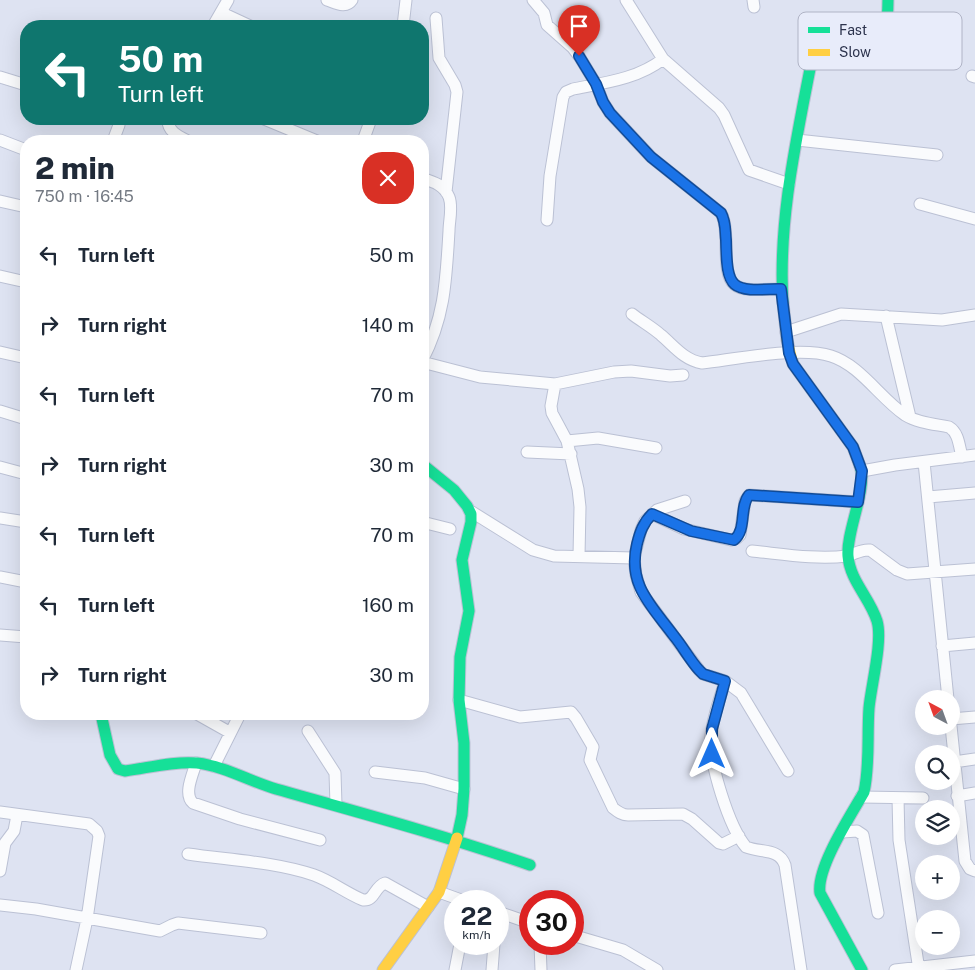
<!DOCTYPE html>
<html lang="en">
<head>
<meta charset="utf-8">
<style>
	:root { --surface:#fff; --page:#f2f2f3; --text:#1f2937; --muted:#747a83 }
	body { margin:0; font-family:"Public Sans",sans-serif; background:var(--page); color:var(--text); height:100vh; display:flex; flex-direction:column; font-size:19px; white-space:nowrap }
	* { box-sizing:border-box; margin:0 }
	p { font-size:16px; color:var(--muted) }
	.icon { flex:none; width:28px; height:28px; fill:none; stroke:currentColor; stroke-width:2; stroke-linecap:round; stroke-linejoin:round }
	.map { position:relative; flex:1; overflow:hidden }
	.side { position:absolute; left:20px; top:135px; width:409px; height:585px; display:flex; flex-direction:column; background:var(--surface); border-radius:20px; box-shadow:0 5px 20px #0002 }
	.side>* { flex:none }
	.banner { position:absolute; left:20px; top:20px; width:409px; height:105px; border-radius:20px; box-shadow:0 5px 20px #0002; background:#0f766e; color:#fff; overflow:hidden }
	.needle { width:32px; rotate:319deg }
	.controls { position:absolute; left:915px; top:690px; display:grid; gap:10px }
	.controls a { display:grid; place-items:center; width:45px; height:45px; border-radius:50%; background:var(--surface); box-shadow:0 5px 20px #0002; font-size:25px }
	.speed { position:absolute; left:444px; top:890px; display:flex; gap:10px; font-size:25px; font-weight:700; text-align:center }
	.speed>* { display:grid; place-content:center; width:65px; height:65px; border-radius:50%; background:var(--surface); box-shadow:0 5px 20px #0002; line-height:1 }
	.speed small { font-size:12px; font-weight:400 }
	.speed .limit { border:8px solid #d22; background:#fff; color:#111 }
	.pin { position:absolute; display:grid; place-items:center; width:42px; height:42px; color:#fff; margin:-51px -21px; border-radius:50% 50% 50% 0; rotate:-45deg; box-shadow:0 0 5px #0007 }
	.pin .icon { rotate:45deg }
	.me { position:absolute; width:55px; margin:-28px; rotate:0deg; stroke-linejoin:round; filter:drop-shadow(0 0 4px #0008) }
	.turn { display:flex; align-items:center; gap:18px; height:105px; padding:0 15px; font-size:22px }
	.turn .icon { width:65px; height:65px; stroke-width:2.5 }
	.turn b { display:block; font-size:35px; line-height:42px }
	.round { display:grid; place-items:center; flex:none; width:52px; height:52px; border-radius:20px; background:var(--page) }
	.overview { display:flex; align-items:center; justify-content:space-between; height:85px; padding:0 15px }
	h1 { font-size:30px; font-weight:800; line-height:38px }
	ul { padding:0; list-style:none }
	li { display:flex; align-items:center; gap:15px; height:70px; padding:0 15px }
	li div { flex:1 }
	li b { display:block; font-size:19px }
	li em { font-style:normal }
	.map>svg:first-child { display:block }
</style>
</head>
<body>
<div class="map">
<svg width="975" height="970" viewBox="0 0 975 970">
	<rect width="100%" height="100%" fill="#dee3f2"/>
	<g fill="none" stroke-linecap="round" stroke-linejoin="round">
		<g stroke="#bbc1d4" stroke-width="13">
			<path id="street" d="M 327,0 C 336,3 346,9 352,0
				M 533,0 L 544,13 L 547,25 L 573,48 L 579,56 L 596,84 L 603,102 L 610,113 L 651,157 L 721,213 C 726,222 725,230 726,240 C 726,292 731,291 781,289
				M 626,0 L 663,59 L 719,108 L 724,115 L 749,170 L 789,184
				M 753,0 L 754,7
				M 222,13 L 250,26
				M 436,18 L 439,58 L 455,85 L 457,92 L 446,192
				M 213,26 L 228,0
				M 403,26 L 406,0
				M 972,76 L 975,77
				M 0,77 L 26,85
				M 168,119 C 167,131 178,136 188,141
				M 264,119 L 317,141
				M 0,140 L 26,150
				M 797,140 L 937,155
				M 113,141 L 119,125 L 119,119
				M 363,141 L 371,119
				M 422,178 C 434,182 444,185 449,197 C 453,207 449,221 449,231 C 446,280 445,317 422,361
				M 0,201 L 26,207
				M 920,204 L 975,219
				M 547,220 L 550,176 L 563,97 L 566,92 L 573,89 C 603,83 638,79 663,59
				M 0,276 L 26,282
				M 632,314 C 641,321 652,327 661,335 C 674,346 684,360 702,363 C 736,359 800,346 831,356 C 860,365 880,398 905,415 C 918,423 934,424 949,427 C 959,433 959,446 962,457
				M 886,316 L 910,417
				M 786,332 L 841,314 L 942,320 L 975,315
				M 0,352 L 26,358
				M 422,362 L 480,377 L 555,384 L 614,372 L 631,371 L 670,376 L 683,375
				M 555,384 L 551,406 L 552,413 L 567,441 L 578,489 L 580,507 L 579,556
				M 0,411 L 26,419
				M 567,441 L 598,438 L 656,448
				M 527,452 L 571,454
				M 924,462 L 948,699
				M 0,467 L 26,474
				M 862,471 L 895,465 L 975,455
				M 928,497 L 975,493
				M 685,501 L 657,510 L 645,521 L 641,530 L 634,558 L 636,575 L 641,592 L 699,670 L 703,674 L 725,681 L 741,693 L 788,771
				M 472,512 L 533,550 L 554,556 L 634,558
				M 652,514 L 684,529 L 731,540 L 737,538 L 740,535 L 745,501 L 749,495 L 858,502
				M 0,518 L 26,522
				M 422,522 L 450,529
				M 752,551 C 782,554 817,560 847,556 C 855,554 861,549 870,550 L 897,570 L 907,574 L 975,569
				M 0,577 L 26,582
				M 0,635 L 26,637
				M 942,646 L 975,643
				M 725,681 C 720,699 712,719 711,737 C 709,763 729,827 746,847 C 761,853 779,848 785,865 L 801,970
				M 459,700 L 520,717 L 571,712 L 576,718 L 593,747 L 590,760 L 613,808 C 618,812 622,815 628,815 L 683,814 L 692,819 L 719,843 L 723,844 L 739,836
				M 197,714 L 229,732
				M 951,719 L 975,717
				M 951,726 L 965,861 L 970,869 L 975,871
				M 308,731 L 335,773 L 336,805
				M 954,762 L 975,759
				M 196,763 C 193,774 183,794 193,803 L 240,819 L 320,840
				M 214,766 L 240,714
				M 375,772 L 425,778 L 464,789
				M 957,796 L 975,793
				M 861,797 L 923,798
				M 898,798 L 899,840 L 919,970
				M 0,812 L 89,824 L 97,831 L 99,836 L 87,919 L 76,970
				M 843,832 L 857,831 L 863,835 L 878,913
				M 188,854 C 230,860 275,862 314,875 C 331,881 346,893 363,900 C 375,901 374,887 385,883 L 428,907
				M 0,871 L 5,843 L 14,831 L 17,815
				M 439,892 L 464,901
				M 0,905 L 36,909 L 160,931 L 172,925 L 178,923 L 261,933
				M 498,912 L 530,923
				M 572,935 L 623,950 L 657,970
				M 540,944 L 541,970
				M 455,970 L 460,944
				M 492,970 L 494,944
				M 895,970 L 975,961"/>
		</g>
		<g stroke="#bbc1d4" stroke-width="13">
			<path id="fast" d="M 783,303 C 778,224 795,146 810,69 C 826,29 870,57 884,30 C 888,21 888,10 888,0
				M 422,464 L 454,490 L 467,506 L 471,514 L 471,522 L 462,560 L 469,611 L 460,657 L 459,700 L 464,743 L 464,789 L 462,815 L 457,838
				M 860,466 C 868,488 846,531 848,556 C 850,581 870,598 877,621 C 883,641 871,686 869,708 C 867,736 870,765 864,792 C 851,815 816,868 820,893 L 862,970
				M 101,714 L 110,755 L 118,769 L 125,771 C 148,768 173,761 197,763 C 224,766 249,781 276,789 C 361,813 446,836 530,865"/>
		</g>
		<g stroke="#bbc1d4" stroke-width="13">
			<path id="slow" d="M 783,303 L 787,340 L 793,364 L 853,447 L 860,466
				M 383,970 L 439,892 L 457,838"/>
		</g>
		<use href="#street" stroke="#fafbfd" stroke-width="11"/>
		<use href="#fast" stroke="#16e098" stroke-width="11"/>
		<use href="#slow" stroke="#ffcf43" stroke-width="11"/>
	</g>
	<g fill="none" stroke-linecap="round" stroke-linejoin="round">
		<g stroke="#114b97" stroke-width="12">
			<path id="route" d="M 579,56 L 596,84 L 603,102 L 610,113 L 651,157 L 721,213 C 726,222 725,230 726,240 C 727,292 731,291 781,289 L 789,353 L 793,364 L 853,447 L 862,471 L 858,502 L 749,495 C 739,507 747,530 734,540 L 691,531 L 652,514 C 643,523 640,532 637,544 C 627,585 652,606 674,636 C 683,647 690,660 699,670 L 703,674 L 725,681 L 712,729 L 712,754"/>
		</g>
		<use href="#route" stroke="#1a73e8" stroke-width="9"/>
	</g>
	<rect x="798" y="12" width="164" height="58" rx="8" fill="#e8ecfa" stroke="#b0b4c6" stroke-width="1"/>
	<rect x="808" y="27" width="22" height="6" fill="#16e098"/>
	<rect x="808" y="49" width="22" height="7" fill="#ffcf43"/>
	<g font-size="14" fill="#2c334d">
		<text x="839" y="35">Fast</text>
		<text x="839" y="57">Slow</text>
	</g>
</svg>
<div class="controls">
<a><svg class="needle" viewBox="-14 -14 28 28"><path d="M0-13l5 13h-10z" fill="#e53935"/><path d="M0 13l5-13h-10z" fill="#747a83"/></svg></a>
<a><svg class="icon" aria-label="search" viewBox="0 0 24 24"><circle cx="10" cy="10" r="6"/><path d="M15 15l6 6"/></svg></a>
<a><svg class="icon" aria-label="layers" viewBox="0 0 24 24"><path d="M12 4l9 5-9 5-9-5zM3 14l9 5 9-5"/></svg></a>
<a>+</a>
<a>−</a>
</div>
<div class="speed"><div>22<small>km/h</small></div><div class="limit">30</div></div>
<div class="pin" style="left:579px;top:56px;background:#d93025"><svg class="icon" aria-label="arrive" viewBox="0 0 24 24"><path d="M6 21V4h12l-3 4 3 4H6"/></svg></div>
<svg class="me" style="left:712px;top:754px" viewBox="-20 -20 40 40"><path d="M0-17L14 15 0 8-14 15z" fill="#1a73e8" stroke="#fff" stroke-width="4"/></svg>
<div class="banner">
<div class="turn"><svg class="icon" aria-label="left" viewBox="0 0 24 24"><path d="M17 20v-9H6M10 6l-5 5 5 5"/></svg><div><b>50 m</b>Turn left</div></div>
</div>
<section class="side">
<div class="overview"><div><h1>2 min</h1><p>750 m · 16:45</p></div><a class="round" style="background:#d93025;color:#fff"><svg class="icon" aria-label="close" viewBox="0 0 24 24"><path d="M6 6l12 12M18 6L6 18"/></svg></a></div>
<ul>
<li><svg class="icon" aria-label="left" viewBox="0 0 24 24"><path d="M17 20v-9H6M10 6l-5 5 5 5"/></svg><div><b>Turn left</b></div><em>50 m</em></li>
<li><svg class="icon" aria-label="right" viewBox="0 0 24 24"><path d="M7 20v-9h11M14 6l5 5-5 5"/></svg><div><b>Turn right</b></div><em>140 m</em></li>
<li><svg class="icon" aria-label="left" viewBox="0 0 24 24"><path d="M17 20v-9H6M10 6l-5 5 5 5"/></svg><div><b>Turn left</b></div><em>70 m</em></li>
<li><svg class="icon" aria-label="right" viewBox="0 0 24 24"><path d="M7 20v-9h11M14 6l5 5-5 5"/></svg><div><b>Turn right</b></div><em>30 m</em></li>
<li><svg class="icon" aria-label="left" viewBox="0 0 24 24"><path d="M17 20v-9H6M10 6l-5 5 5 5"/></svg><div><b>Turn left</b></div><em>70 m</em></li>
<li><svg class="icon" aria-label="left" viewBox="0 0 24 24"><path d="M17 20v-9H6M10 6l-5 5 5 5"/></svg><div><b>Turn left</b></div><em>160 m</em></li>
<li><svg class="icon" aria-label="right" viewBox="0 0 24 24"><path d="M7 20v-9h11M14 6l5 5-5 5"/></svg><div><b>Turn right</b></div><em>30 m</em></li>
</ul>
</section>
</div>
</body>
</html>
